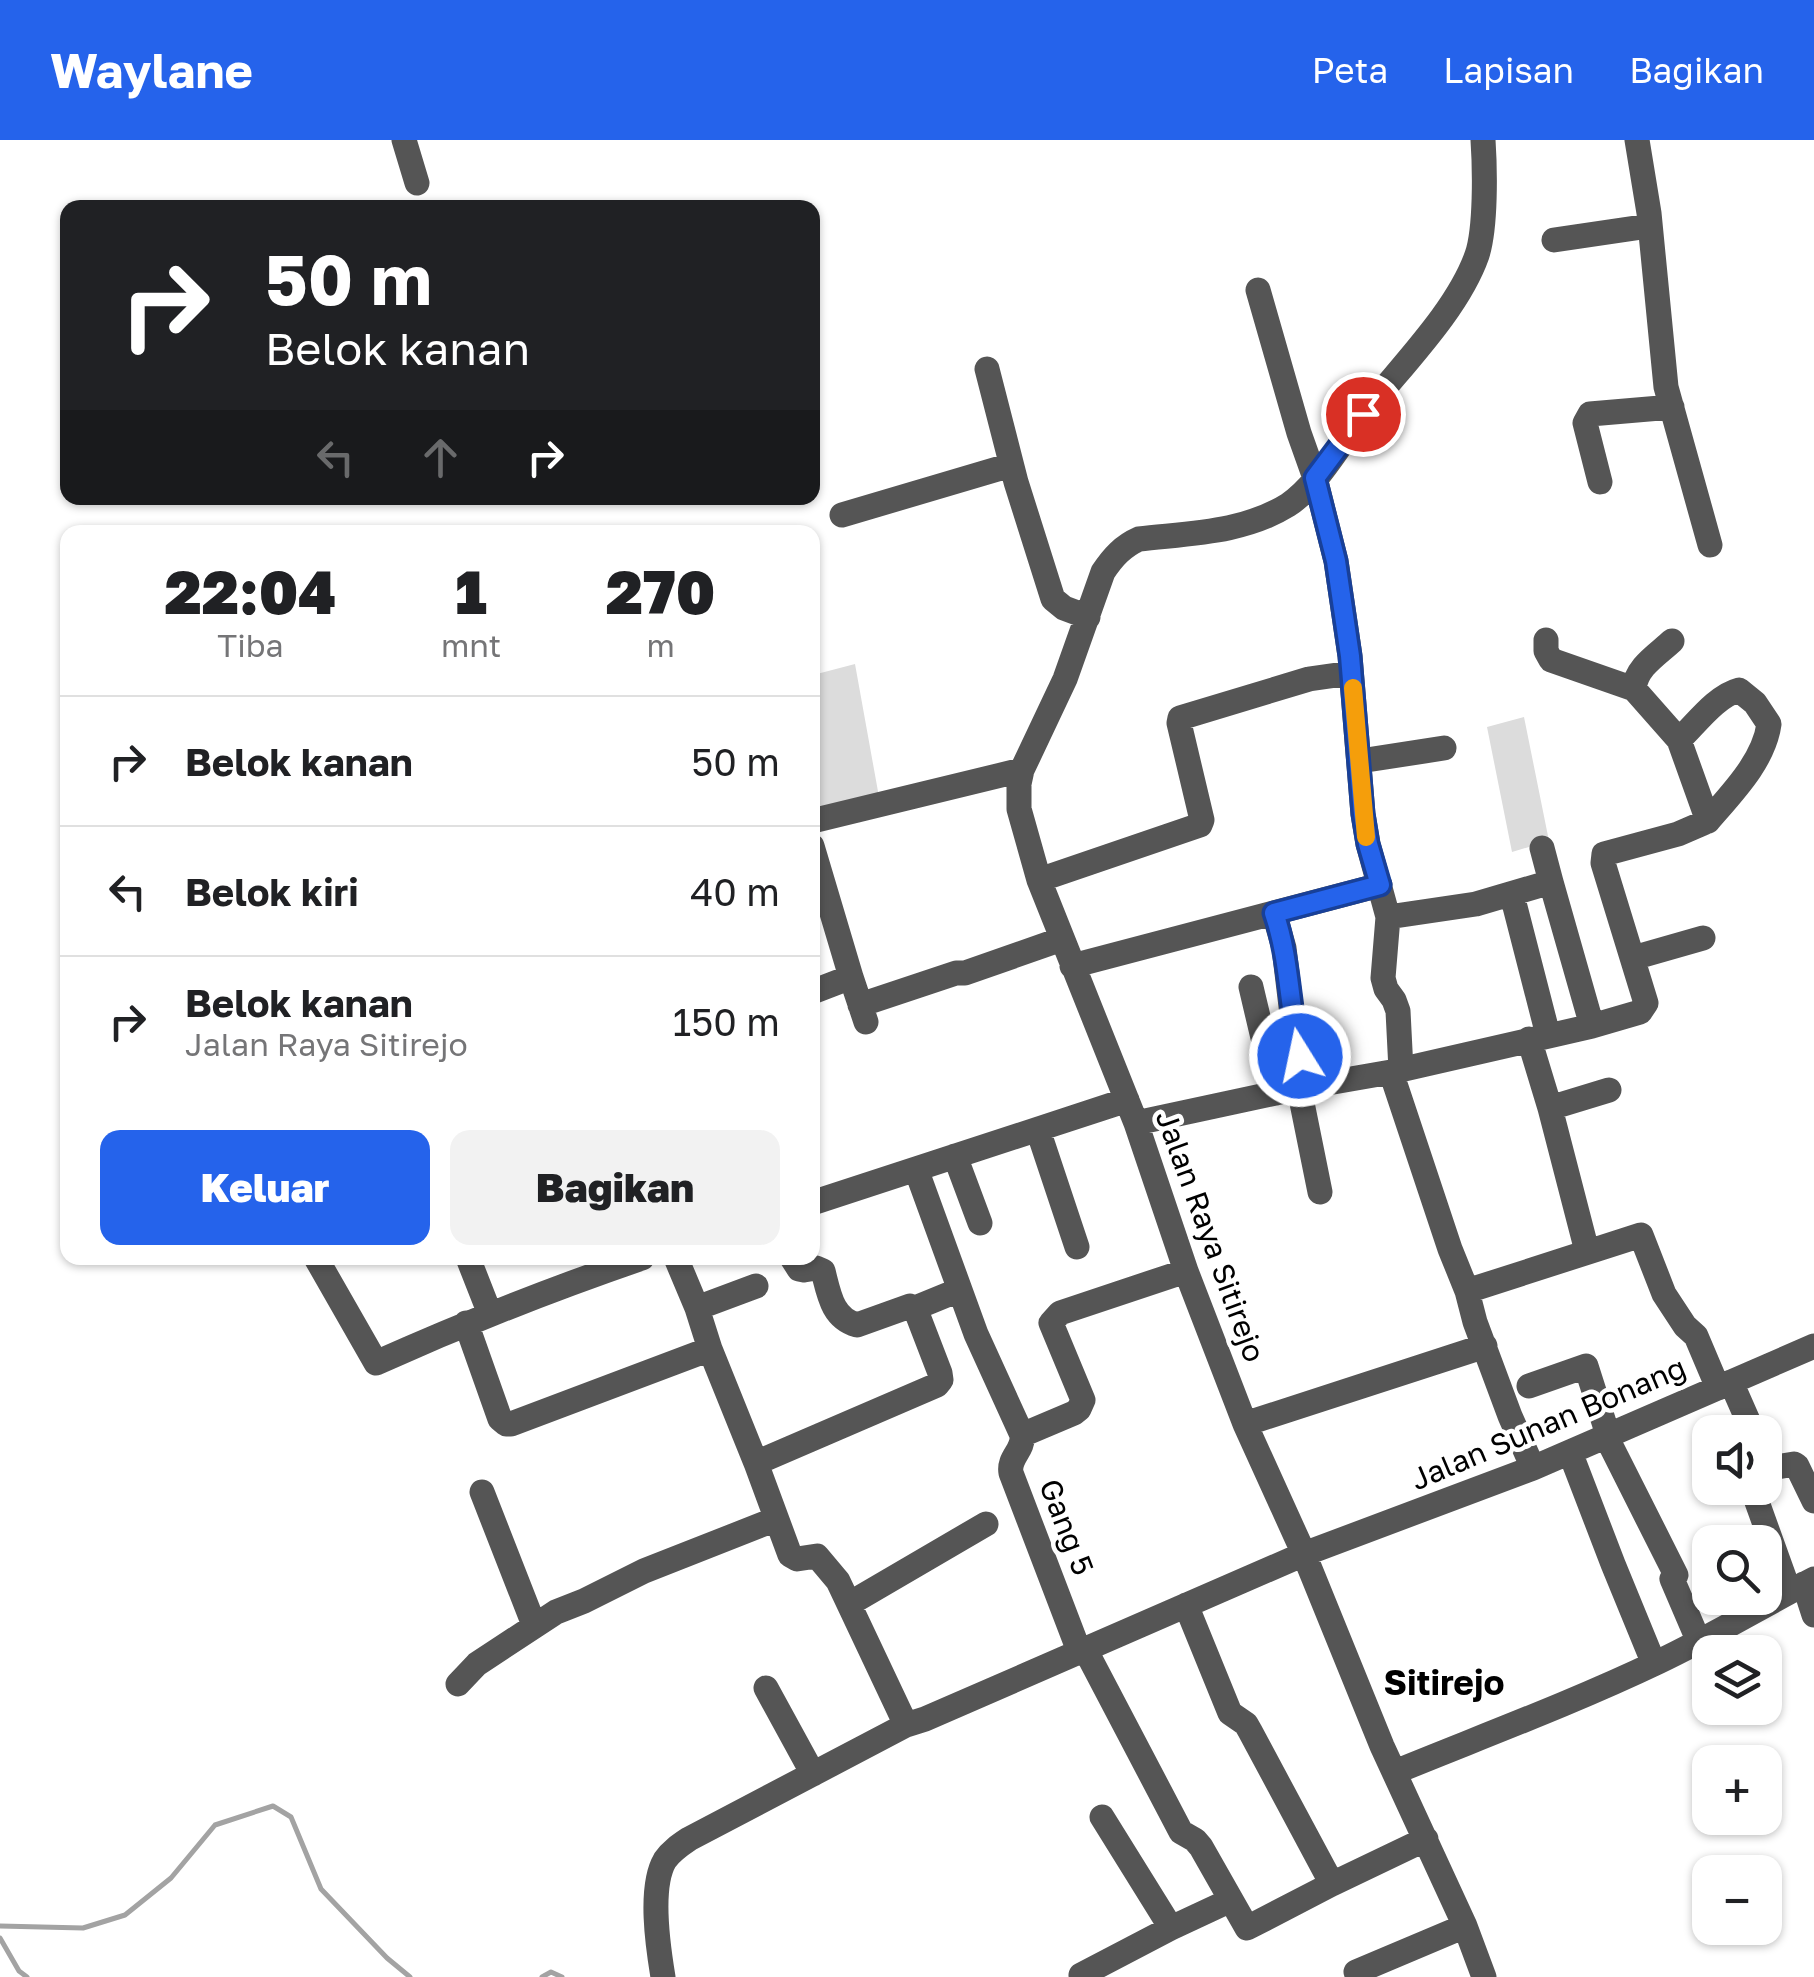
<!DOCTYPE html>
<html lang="id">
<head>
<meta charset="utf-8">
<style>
	:root { --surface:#fff; --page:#f2f2f2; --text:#202124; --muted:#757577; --line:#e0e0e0; --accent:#2563eb }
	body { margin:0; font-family:"Golos Text",sans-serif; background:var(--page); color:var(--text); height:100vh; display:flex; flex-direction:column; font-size:38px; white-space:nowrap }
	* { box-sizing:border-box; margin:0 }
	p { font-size:32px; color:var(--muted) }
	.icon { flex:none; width:55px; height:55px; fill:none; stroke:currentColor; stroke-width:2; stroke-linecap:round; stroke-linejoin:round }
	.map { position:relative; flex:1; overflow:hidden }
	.side { position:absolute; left:60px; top:385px; width:760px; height:740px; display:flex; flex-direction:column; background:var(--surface); border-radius:20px; box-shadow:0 2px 8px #0004 }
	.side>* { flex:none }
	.banner { position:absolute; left:60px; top:60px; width:760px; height:305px; border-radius:20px; box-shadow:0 2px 8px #0004; background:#202124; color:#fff; overflow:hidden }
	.buttons { position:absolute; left:1692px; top:1275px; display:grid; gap:20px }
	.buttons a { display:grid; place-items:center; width:90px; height:90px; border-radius:20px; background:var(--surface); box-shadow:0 2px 8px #0004; font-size:50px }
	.pin { position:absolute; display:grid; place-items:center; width:85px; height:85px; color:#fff; margin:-42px; border:5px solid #fff; border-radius:50%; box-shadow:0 2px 10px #0007 }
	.me { position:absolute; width:110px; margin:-55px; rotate:350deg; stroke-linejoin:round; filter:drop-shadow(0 0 8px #0008) }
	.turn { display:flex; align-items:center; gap:35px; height:210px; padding:0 40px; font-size:45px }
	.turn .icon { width:130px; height:130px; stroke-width:2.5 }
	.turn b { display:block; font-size:70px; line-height:85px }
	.lanes { display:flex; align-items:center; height:95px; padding:0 40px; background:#0003; justify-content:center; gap:50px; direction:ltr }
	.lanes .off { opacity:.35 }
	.eta { display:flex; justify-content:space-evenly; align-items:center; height:170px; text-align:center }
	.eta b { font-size:60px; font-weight:800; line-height:70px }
	.cta { display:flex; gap:20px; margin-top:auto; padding:20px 40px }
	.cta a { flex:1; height:115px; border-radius:20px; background:var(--accent); color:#fff; font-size:40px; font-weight:800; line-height:115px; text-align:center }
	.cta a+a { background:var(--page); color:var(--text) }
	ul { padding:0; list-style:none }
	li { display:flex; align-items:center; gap:30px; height:130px; padding:0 40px; border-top:2px solid var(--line) }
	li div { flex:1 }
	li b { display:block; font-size:38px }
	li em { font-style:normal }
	header { display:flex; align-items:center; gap:60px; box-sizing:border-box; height:140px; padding:0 50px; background:var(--accent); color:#fff }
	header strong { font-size:48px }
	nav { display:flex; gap:55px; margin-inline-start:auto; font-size:35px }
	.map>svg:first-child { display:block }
</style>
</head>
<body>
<header>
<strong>Waylane</strong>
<nav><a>Peta</a><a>Lapisan</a><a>Bagikan</a></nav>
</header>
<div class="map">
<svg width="1814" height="1837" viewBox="0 0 1814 1837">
	<rect width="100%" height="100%" fill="#fff"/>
	<path fill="#dcdcdc" d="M 855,524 L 879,657 L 813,673 L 813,535 Z
		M 1524,577 L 1549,701 L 1512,712 L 1487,587 Z"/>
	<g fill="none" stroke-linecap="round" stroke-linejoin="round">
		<path stroke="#a3a3a3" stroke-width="5" d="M 0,1786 L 83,1788 L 125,1775 L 171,1738 L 215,1685 L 273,1666 L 291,1677 L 321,1749 L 387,1818 L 410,1837
			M 0,1798 L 19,1831 L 27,1837
			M 542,1837 L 551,1832 L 562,1837"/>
		<path stroke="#555" stroke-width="25" d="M 404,0 L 417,43
			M 1637,0 L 1649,73 L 1666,247 L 1710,405
			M 1554,100 L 1649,86
			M 1258,150 L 1299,293 L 1315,338 L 1336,421 L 1350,516 L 1363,674 L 1368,704 L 1388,777 L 1383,838 L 1386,849 L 1394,860 L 1398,871 L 1401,930
			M 987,229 L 1016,342 L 1053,459 L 1064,468 L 1088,477
			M 1600,342 L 1585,283 L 1590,274 L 1672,267
			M 842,375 L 1011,325
			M 1546,500 L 1546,511 L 1551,520 L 1634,549
			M 1672,501 C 1657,515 1636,527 1634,549 L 1679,600
			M 1360,621 L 1444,608
			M 812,681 L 1022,630
			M 812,706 L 851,837
			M 1039,740 L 1200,685 L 1202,680 L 1179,583 L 1180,578 L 1309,539 L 1351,533
			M 1551,742 L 1592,886
			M 1512,755 L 1548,895
			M 1274,773 L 1284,808 L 1293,883 L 1307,947
			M 1388,777 L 1476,764 L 1551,742 L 1542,708
			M 1633,818 L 1703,798
			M 1072,826 L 1380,745
			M 1251,847 L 1276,953
			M 812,852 L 851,837 L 866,882
			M 860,865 L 956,833 L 965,833 L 1062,799
			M 1529,899 L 1550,968 L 1587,1111
			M 1391,932 L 1450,1109 L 1467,1151 L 1475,1182 L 1510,1276 L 1533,1328
			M 1299,948 L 1320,1052
			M 1550,968 L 1609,950
			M 1136,983 L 1299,948 L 1391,932 L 1592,886 L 1640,872 L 1646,863 L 1603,723 L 1604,714 L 1678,694 L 1708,681 L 1679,600 C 1696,584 1716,556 1739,550 L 1755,563 L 1769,584 C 1764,621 1732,653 1708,681
			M 1038,990 L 1077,1107
			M 955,1016 L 980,1083
			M 916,1029 L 976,1194 L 1022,1295 C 1024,1311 1008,1317 1011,1333 L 1079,1511
			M 812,1063 L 1127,960
			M 316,1118 L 376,1223 C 463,1184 552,1149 642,1118
			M 468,1118 L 490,1174
			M 676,1118 L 697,1168 L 710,1209 L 756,1323 L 790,1415 L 797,1419 L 817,1416 L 838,1441 L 906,1585
			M 792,1118 L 799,1129 L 804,1130 L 816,1128 L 823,1131 C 829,1154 832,1178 857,1185 L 910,1166 L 915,1168
			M 1467,1151 L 1641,1095 L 1664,1154 L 1685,1186 L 1696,1196 L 1718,1248
			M 697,1168 L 756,1146
			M 466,1183 L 500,1279 L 506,1284 L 511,1284 L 710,1209
			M 1731,1242 L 1753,1292
			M 1529,1246 L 1586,1226 L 1608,1295
			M 1245,1284 L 1485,1206
			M 1022,1295 L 1074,1273 L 1079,1269 L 1083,1260 L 1051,1183 L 1060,1173 L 1186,1131
			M 1606,1296 L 1676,1435 L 1672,1439 L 1699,1502
			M 1570,1312 L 1613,1424 L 1654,1524
			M 1765,1319 L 1771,1328 L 1794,1324 L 1797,1326 L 1814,1361
			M 756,1323 L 937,1245 L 941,1240 L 940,1233 L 915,1168 L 959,1150
			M 1752,1348 L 1789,1451
			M 482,1352 L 534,1485
			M 1804,1444 L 1814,1475
			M 849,1464 L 986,1384
			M 1186,1465 L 1230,1573 L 1246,1584 L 1250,1591 L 1332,1744
			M 1085,1509 L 1181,1692 L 1195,1700 L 1201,1707 L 1247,1788 L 1332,1744 L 1426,1699
			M 458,1544 L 477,1524 L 556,1472 L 584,1461 L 644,1431 L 776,1379
			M 766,1548 L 813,1634
			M 1395,1632 C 1483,1596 1572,1563 1658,1522 C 1711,1497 1762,1466 1814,1439
			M 1102,1677 L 1171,1788
			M 1356,1832 L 1465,1786
			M 1081,1835 L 1171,1788 L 1231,1760
			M 663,1837 C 658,1807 649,1747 665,1720 C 671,1711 680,1705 689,1699 L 906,1585 L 925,1579 L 1304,1414 L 1245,1284 L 1186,1131 L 1136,983 L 1039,740 L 1019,669 L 1019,644 L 1022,630 L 1065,539 L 1103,432 C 1113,417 1123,406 1139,399 C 1190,393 1243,393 1288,365 C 1316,347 1340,304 1361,277 C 1398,229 1457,172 1477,115 C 1486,88 1485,29 1483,0
			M 1484,1837 L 1465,1786 L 1382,1606 L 1304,1414 L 1533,1328 L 1814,1206"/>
	</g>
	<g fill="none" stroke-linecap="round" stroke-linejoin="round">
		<g stroke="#184099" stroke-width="25">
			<path id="route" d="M 1300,916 C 1289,868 1290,819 1274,773 L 1380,745 L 1368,704 L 1363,674 L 1350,516 L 1336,421 L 1315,338 L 1363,274"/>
		</g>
		<use href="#route" stroke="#2563eb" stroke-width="18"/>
		<path stroke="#f59e0b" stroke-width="18" d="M 1353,548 L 1366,697"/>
	</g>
	<g text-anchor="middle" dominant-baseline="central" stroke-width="9" stroke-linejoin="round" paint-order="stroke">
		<g font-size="30" fill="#000" stroke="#fff">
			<text transform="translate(1211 1096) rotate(70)">Jalan Raya Sitirejo</text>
			<text transform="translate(1548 1283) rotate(-23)">Jalan Sunan Bonang</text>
			<text transform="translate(1067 1387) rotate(69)">Gang 5</text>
		</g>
		<g font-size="35" font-weight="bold" fill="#000" stroke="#fff">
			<text x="1444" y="1542">Sitirejo</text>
		</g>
	</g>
</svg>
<div class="buttons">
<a><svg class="icon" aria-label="sound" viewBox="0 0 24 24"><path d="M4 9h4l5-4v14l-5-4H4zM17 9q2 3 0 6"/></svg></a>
<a><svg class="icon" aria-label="search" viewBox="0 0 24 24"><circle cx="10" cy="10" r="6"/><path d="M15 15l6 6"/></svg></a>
<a><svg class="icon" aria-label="layers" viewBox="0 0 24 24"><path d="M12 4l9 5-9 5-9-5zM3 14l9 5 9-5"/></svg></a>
<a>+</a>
<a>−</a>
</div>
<div class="pin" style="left:1363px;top:274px;background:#d93025"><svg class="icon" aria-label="arrive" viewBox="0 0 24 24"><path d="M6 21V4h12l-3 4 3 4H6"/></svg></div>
<svg class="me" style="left:1300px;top:916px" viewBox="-20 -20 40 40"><circle r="17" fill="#2563eb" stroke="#fff" stroke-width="3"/><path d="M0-11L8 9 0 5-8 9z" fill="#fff"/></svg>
<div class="banner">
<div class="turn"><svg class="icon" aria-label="right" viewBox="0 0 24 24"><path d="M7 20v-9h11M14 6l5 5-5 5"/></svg><div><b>50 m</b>Belok kanan</div></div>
<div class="lanes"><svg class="icon off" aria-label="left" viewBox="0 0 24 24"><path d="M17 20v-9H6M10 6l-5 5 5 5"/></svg><svg class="icon off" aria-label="ahead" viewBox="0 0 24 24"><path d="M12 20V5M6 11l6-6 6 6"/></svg><svg class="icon" aria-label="right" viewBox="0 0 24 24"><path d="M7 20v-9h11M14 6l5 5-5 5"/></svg></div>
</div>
<section class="side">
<div class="eta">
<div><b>22:04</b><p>Tiba</p></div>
<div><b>1</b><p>mnt</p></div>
<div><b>270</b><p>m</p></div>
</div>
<ul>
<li><svg class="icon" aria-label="right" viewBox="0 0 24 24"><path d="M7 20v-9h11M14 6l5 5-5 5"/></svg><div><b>Belok kanan</b></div><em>50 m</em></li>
<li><svg class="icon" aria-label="left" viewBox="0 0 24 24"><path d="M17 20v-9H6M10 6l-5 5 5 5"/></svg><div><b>Belok kiri</b></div><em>40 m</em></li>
<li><svg class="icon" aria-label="right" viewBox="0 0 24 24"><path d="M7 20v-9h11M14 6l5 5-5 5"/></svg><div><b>Belok kanan</b><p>Jalan Raya Sitirejo</p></div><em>150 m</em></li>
</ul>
<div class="cta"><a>Keluar</a><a>Bagikan</a></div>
</section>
</div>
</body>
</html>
